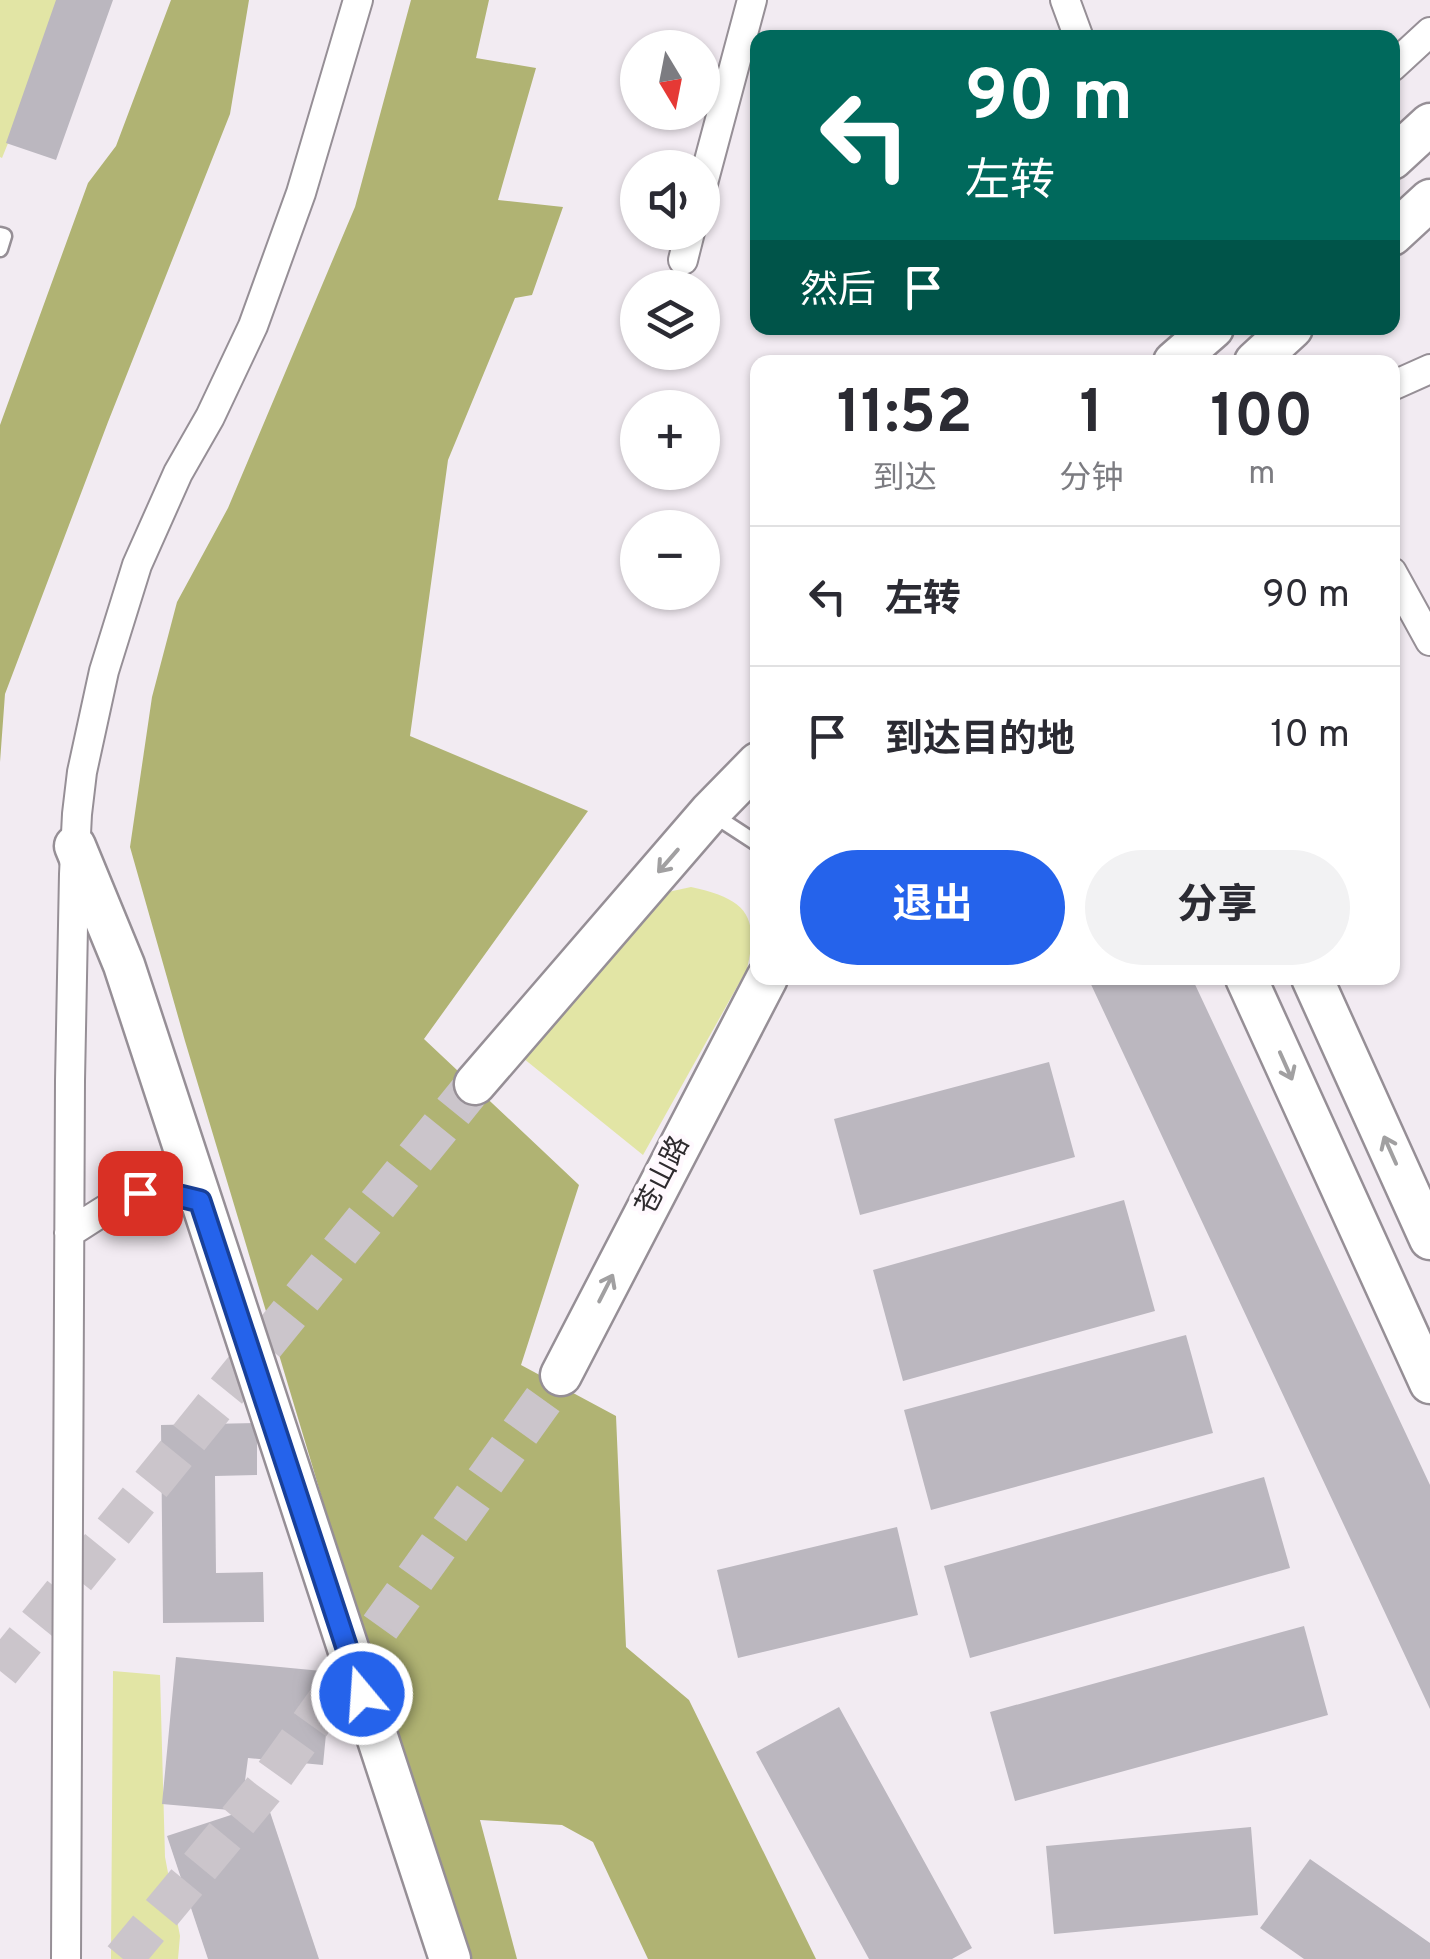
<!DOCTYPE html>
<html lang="zh">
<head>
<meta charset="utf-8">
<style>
	:root { --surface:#fff; --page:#f2f2f3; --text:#2b2b33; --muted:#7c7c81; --line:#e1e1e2; --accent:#2563eb }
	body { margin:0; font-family:Overpass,"Noto Sans SC",sans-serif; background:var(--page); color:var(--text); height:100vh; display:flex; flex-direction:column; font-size:38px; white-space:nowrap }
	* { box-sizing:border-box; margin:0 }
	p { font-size:32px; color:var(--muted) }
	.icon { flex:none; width:55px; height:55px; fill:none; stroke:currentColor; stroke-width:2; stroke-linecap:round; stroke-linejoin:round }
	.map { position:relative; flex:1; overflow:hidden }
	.sheet { position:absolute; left:750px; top:355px; width:650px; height:630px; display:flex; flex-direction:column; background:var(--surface); border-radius:20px; box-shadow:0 2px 8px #0004 }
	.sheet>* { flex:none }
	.top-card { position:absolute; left:750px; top:30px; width:650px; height:305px; border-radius:20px; box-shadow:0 2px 8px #0004; background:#00695c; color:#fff; overflow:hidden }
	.needle { width:65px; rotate:170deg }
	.controls { position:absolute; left:620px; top:30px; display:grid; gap:20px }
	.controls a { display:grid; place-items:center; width:100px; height:100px; border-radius:50%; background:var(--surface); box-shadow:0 2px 8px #0004; font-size:50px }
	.pin { position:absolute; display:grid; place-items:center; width:85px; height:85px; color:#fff; margin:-42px; border-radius:20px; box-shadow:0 5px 15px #0006 }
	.me { position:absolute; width:110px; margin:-55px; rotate:342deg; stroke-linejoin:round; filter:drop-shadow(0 0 8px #0008) }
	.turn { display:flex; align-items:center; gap:35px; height:210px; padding:0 50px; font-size:45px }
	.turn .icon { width:130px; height:130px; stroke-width:2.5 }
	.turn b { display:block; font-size:70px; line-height:85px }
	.then { display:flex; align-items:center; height:95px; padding:0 50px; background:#0003; gap:20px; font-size:38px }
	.eta { display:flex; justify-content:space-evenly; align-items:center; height:170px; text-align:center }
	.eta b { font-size:60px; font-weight:700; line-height:70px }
	.primary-button { display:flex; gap:20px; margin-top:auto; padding:20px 50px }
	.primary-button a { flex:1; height:115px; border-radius:60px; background:var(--accent); color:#fff; font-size:40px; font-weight:700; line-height:115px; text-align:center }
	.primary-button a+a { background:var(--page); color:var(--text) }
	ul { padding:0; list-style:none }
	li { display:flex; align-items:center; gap:30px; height:140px; padding:0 50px; border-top:2px solid var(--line) }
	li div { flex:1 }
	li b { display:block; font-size:38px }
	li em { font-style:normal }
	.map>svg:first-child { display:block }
</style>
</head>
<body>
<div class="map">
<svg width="1430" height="1959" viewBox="0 0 1430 1959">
	<rect width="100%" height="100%" fill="#f2ebf2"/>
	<path fill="#e2e5a5" d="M 0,0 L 66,0 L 2,158 L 0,157 Z
		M 691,887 C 745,899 760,914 747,969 L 643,1155 L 513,1050 L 641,912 L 668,892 Z
		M 113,1671 L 160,1675 L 165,1857 L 180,1936 L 178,1959 L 111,1959 Z"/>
	<path fill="#b0b373" d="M 171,0 L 249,0 L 230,114 L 108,422 L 5,694 L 0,762 L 0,425 L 88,183 L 116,146 Z
		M 411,0 L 489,0 L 476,58 L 536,68 L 498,200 L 563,207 L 532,295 L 515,298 L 448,460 L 410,736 L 588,811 L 424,1039 L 579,1185 L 521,1365 L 616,1416 L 626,1647 L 689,1700 L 816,1959 L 648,1959 L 593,1842 L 562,1825 L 480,1820 L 517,1959 L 472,1959 L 357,1615 L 185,1041 L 130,847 L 152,697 L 177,602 L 228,508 L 355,207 Z"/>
	<path fill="#bbb7bf" d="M 56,0 L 113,0 L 56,160 L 6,143 Z
		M 1088,978 L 1192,978 L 1430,1485 L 1430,1709 Z
		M 1049,1062 L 1075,1157 L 860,1215 L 834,1119 Z
		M 1124,1200 L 1155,1311 L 903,1381 L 873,1270 Z
		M 1186,1335 L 1213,1433 L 931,1510 L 904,1410 Z
		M 257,1423 L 257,1475 L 215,1476 L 216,1573 L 263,1572 L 264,1622 L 163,1623 L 161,1425 Z
		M 1264,1477 L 1290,1568 L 970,1658 L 944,1566 Z
		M 897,1527 L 918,1615 L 738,1658 L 717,1570 Z
		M 1304,1626 L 1328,1715 L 1015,1801 L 990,1712 Z
		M 176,1657 L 332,1672 L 323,1765 L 248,1758 L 241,1811 L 162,1804 Z
		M 839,1707 L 972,1948 L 952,1959 L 869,1959 L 756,1752 Z
		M 267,1803 L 319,1959 L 208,1959 L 167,1836 Z
		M 1251,1827 L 1258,1915 L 1054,1934 L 1046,1846 Z
		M 1310,1859 L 1430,1943 L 1430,1959 L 1304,1959 L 1260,1928 Z"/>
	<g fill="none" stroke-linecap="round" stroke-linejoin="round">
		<path stroke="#cbc5cb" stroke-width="40" stroke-dasharray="40 20" stroke-linecap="butt" d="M 0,1671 L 475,1084
			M 123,1959 L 263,1790 L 561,1375"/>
		<g stroke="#968f96" stroke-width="19">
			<path id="lane" d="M 0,235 L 4,236 L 0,249
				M 712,814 L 758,844"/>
		</g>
		<g stroke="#968f96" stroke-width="32">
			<path id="street" d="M 1065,0 L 1079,38
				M 1392,67 L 1430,32
				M 702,187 L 752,0
				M 683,260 L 690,232
				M 1392,386 L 1430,369
				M 1392,572 L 1430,641
				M 69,1233 C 121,1201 136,1181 200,1201
				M 66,1959 L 70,1081 L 74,874 L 77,814 L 82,772 L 104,671 L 137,565 L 178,473 L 210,417 L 253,326 L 301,193 L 358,0"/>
		</g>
		<g stroke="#968f96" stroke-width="45">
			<path id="secondary" d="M 1392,159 L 1430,124
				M 1392,235 L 1430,200
				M 1174,362 L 1213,328
				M 1255,362 L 1292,328
				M 75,846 L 124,965 L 450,1959
				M 1246,978 L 1430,1383
				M 1312,978 L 1430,1239
				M 475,1084 L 710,812 L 758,763
				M 561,1375 L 767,978"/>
		</g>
		<use href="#lane" stroke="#fff" stroke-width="14"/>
		<use href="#street" stroke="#fff" stroke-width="28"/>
		<use href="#secondary" stroke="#fff" stroke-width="40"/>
	</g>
	<defs><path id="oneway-shaft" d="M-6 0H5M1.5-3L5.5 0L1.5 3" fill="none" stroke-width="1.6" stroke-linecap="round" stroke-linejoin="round" transform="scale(2.5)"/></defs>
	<g stroke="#a1a0a1">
		<use href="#oneway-shaft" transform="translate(668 861) rotate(131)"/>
		<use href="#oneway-shaft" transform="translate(1286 1066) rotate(66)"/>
		<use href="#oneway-shaft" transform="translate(1390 1150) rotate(-114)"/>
		<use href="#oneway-shaft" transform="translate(606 1288) rotate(-63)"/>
	</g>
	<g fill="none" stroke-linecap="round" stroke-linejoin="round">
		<g stroke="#184099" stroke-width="25">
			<path id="route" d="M 140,1193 L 159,1191 L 200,1201 L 362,1694"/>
		</g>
		<use href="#route" stroke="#2563eb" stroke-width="18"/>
	</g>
	<g text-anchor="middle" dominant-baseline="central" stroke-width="9" stroke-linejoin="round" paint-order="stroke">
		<g font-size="28" fill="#2e2b2e" stroke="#fff9fe">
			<text transform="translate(664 1176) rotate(-63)">苍山路</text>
		</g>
	</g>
</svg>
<div class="controls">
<a><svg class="needle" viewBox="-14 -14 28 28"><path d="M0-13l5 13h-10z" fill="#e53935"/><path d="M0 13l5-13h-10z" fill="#7c7c81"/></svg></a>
<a><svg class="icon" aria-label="sound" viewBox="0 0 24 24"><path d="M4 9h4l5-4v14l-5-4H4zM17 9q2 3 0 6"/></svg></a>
<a><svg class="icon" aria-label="layers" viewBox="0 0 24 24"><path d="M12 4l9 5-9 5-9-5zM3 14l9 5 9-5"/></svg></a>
<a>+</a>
<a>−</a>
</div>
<div class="pin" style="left:140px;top:1193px;background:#d93025"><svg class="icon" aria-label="arrive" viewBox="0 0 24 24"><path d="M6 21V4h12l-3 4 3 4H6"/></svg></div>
<svg class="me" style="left:362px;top:1694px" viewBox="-20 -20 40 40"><circle r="17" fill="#2563eb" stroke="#fff" stroke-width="3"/><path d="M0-11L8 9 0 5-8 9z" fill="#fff"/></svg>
<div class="top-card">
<div class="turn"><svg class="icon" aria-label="left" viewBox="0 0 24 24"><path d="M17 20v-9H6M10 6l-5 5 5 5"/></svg><div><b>90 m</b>左转</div></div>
<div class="then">然后<svg class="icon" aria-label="arrive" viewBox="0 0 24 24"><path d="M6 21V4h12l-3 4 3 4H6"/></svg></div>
</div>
<section class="sheet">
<div class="eta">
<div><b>11:52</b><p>到达</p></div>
<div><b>1</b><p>分钟</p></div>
<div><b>100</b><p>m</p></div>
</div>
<ul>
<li><svg class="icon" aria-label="left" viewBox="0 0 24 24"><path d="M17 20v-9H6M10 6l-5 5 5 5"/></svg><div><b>左转</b></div><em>90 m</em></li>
<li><svg class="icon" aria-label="arrive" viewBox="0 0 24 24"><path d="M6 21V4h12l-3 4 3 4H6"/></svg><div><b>到达目的地</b></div><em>10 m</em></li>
</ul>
<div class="primary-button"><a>退出</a><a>分享</a></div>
</section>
</div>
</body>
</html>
